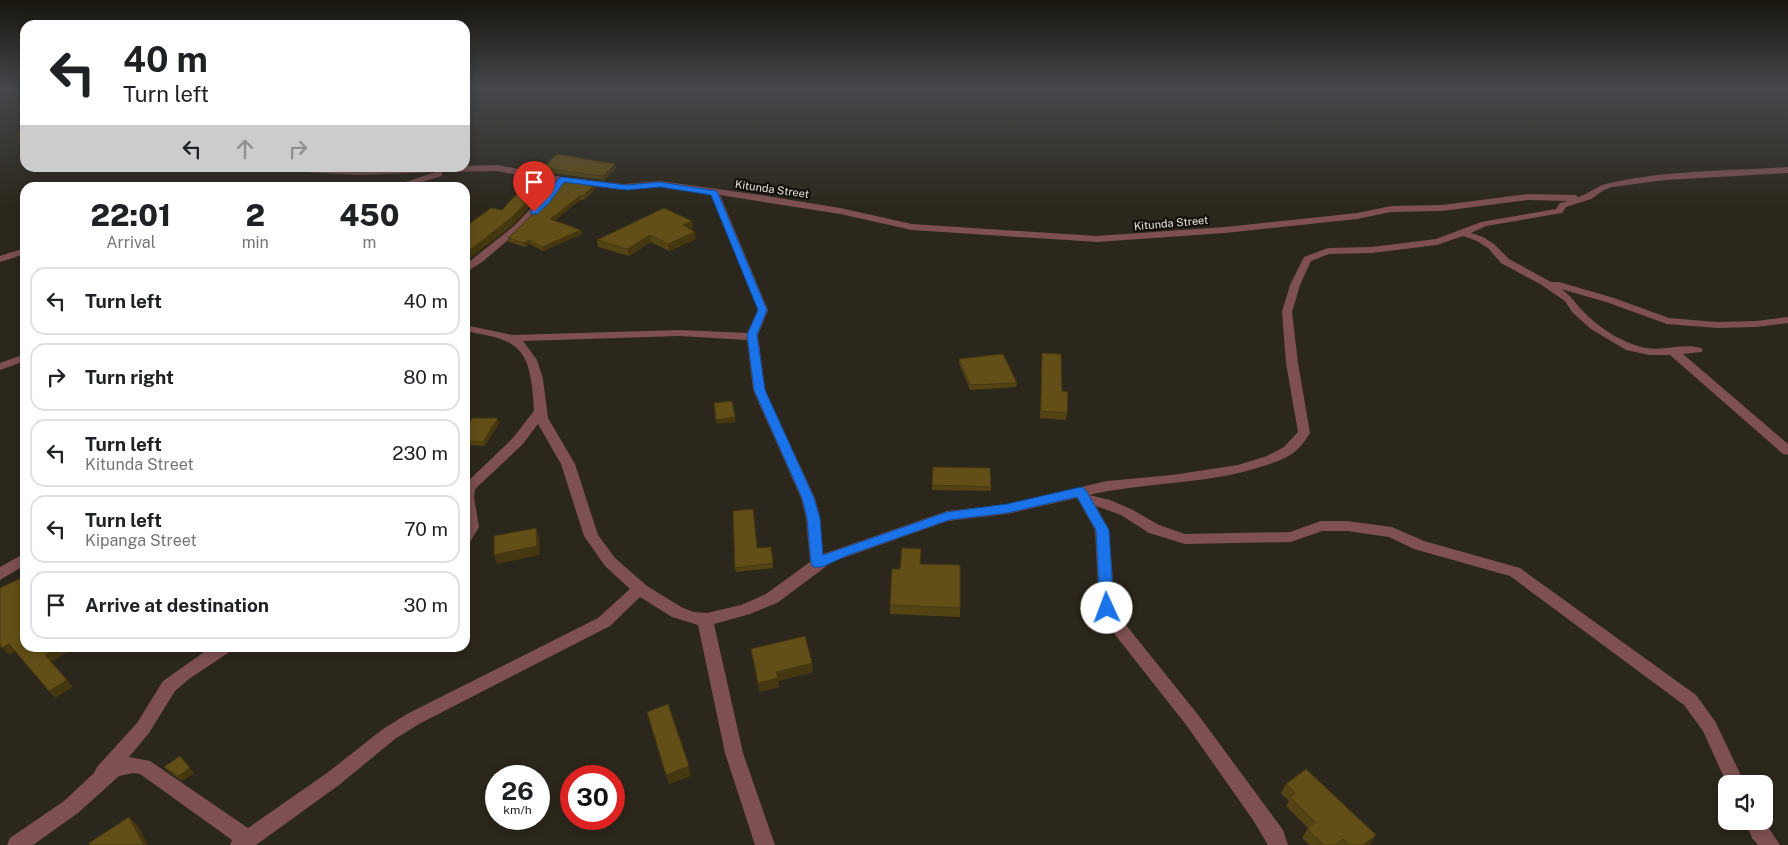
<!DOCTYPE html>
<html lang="en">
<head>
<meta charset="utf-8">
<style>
	:root { --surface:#fff; --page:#f6f6f6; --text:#202124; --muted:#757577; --line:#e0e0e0 }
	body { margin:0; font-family:"Public Sans",sans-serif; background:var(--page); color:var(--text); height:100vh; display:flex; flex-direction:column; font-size:19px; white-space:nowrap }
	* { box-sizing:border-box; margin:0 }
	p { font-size:16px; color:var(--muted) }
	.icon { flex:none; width:28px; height:28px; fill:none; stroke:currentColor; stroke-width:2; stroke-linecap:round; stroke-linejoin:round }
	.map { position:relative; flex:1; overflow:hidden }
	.side { position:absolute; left:20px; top:182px; width:450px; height:470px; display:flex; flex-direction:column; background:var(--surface); border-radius:15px; box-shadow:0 2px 12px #0003 }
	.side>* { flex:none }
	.hud { position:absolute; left:20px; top:20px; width:450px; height:152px; border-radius:15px; box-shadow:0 2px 12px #0003; background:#fff; color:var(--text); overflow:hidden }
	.fabs { position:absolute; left:1718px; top:775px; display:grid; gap:10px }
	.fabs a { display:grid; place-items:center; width:55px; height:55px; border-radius:10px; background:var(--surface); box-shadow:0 2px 12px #0003; font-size:25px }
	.speed { position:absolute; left:485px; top:765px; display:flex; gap:10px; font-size:25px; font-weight:700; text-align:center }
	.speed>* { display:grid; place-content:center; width:65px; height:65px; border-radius:50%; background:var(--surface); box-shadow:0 2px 12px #0003; line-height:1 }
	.speed small { font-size:12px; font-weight:400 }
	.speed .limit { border:8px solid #d22; background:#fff; color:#111 }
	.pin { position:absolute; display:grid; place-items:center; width:42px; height:42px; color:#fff; margin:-51px -21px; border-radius:50% 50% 50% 0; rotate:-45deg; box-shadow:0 0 5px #0007 }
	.pin .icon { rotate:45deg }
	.me { position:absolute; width:55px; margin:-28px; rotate:358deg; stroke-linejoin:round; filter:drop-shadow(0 0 4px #0008) }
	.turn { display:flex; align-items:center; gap:18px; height:105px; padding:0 20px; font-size:22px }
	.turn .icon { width:65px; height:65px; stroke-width:2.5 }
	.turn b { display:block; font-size:35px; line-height:42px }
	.lanes { display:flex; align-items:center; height:48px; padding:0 20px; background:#0003; justify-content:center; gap:25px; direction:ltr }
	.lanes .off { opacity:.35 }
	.eta { display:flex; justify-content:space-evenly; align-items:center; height:85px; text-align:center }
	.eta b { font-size:30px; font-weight:800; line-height:35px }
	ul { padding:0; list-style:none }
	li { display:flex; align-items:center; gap:15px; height:68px; margin:0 10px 8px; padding:0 10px; border:2px solid var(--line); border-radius:15px }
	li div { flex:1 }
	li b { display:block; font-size:19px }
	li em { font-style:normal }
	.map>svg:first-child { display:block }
</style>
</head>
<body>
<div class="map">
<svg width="1788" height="845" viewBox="0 0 1788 845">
	<rect width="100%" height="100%" fill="#2c271c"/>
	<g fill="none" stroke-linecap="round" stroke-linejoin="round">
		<path fill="#7e5052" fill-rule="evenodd" d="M 497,165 L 562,177 L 624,184 L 660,181 L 760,195 L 840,208 L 912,224 L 1097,236 L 1225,227 L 1357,213 L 1391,206 L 1442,205 L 1527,194 L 1575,195 L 1579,197 C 1590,193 1598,185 1610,183 C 1668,170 1729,171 1788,167 L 1788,173 L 1665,180 L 1612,187 L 1604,190 L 1591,199 L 1566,207 L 1562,213 L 1486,226 L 1471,233 L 1483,237 L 1494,244 L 1509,259 L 1551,282 L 1559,282 L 1614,298 L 1669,318 L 1717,322 L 1756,321 L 1788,317 L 1788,323 L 1756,327 L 1717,328 L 1667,324 L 1606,302 L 1561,289 C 1570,295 1574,301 1580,308 C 1596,326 1623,344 1646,348 C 1664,351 1684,343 1701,348 L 1703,350 L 1701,352 L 1683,354 L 1788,444 L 1788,455 L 1783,454 L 1670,355 L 1649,355 L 1626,350 L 1591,329 L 1572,312 L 1565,301 L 1540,284 L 1501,263 L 1488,248 L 1477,241 L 1463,236 L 1437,245 L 1372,253 L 1329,254 L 1311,261 L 1300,285 L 1292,312 L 1298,363 L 1310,433 C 1306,440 1299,449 1293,453 C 1282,461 1269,464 1257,468 C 1202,485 1144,482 1089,495 L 1110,500 L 1131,509 L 1159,525 L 1185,534 L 1290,532 L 1321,521 L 1347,521 L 1392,527 L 1424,541 L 1520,568 L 1696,695 L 1715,721 L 1745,784 L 1727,784 L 1703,731 L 1684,705 L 1510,576 L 1414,549 L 1389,537 L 1347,531 L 1322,531 L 1291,542 L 1185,544 L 1149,533 L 1121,515 L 1096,506 L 1109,530 L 1115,608 L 1118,615 L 1199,716 L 1283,830 L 1288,845 L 1268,845 L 1253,820 L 1187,726 L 1105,622 L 1099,608 L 1095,530 L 1077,498 L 1007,514 L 948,521 L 832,562 L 777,603 L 750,614 L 714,624 L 743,753 L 775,845 L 755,845 L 725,753 L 698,625 L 672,617 L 640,597 L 610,626 L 419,724 L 395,739 L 339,785 L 256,845 L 230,845 L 232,840 L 140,774 L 133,773 L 119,776 L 78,813 L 33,845 L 7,845 L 10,838 L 64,801 L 94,773 L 97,767 L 137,723 L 163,681 L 210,648 L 230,648 L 228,653 L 189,679 L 175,691 L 149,733 L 129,757 L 150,761 L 248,828 L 327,773 L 383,729 L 407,714 L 598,618 L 630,589 L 605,566 L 584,536 L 561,464 L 538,424 L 522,445 L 475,489 L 474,497 L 479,527 L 470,542 L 465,543 L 465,484 L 512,439 L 534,411 C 533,401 533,390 531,380 C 525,338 499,338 465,331 L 465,325 L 512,335 L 680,330 L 747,333 L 758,310 L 711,194 L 660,187 L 624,190 L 564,183 L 520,230 L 482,262 L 465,273 L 465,265 L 514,226 L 556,182 L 497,171 L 442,172 L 442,176 L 402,188 L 387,188 L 436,172 L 359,175 L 285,171 L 281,168 L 359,169 ZM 720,195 L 840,214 L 912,230 L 1097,242 L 1225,233 L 1357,219 L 1391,212 L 1442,211 L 1527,200 L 1568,201 L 1560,203 L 1556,209 L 1481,222 L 1436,239 L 1372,247 L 1328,248 L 1304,257 L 1290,285 L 1282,312 L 1286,363 L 1298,432 L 1284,447 L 1267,456 L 1238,465 L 1172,475 L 1107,481 L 1007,504 L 947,511 L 823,554 L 820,518 L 815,498 L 765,390 L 758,335 L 768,310 ZM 680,336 L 747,340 L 753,390 L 801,498 L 806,518 L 810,562 L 766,594 L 741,605 L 707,613 L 694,612 L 683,608 L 647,586 L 615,558 L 598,535 L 575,464 L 548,418 L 543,379 L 537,360 L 523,341 Z
			M 25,248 L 25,254 L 0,262 L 0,256 Z
			M 25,354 L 25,361 L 0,370 L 0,363 Z
			M 25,553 L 25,565 L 0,580 L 0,567 Z
			M 1745,821 L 1764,821 L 1780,845 L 1758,845 L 1752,838 Z"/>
	</g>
	<path fill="#544414" d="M 615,164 L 616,168 L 604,180 L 543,172 L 543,168 Z
		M 595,189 L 584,200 L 580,200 L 554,221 L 582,234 L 543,251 L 530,244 L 525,247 L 509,242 L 508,238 L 520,227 Z
		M 693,228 L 690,229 L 696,239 L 669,251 L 651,242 L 629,256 L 598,247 L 597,240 Z
		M 1042,353 L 1067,413 L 1066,420 L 1040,418 Z
		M 959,359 L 1017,383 L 1016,387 L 970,390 L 959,363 Z
		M 499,423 L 485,446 L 465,445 L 465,430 Z
		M 933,467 L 991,487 L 991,491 L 932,490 Z
		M 771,547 L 773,568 L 736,572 L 735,568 Z
		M 920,564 L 960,608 L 960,617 L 890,614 L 890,605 Z
		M 751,649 L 812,663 L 813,672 L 778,681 L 779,687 L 760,692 Z
		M 164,767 L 194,773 L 182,781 L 168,771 Z
		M 1286,784 L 1376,835 L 1370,844 L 1369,845 L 1310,845 L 1302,838 L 1308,828 L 1286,806 L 1289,801 L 1281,793 Z"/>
	<path fill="#453710" d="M 25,133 L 25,141 L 21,141 L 17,134 Z
		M 615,164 L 616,168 L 604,180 L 603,176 Z
		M 551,177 L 552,183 L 513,225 L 465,262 L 465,254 Z
		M 594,185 L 595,189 L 584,200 L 583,196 Z
		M 580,196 L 580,200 L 551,223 L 550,219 Z
		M 692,221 L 693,228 L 684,233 L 683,225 Z
		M 581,230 L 582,234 L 543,251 L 542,247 Z
		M 695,232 L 696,239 L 669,251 L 668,244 Z
		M 650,235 L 651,242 L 629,256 L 627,249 Z
		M 529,240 L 530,244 L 525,247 L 524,243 Z
		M 735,417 L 736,422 L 717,424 L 716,420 Z
		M 498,418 L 499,423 L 485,446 L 483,442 Z
		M 536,528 L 539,537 L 540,555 L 497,564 L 494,555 Z
		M 9,644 L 16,651 L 9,655 L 2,648 Z
		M 57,648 L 75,648 L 51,662 L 73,687 L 55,698 L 49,691 L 45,655 Z
		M 812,663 L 813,672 L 778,681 L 779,687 L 760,692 L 758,683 L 776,672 Z
		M 689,766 L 691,776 L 669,784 L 666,775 Z
		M 190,768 L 194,773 L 182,781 L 178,776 Z
		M 129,817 L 138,826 L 148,845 L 144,845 Z
		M 1376,835 L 1369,845 L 1363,845 Z"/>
	<path fill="#624f17" stroke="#453710" d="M 25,128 L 25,133 L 17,134 Z
		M 557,154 L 615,164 L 603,176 L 543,168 Z
		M 535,174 L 551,177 L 511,218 L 465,254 L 465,227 L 491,208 L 502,210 Z
		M 564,181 L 594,185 L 583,196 L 580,196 L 550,219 L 581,230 L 542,247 L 529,240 L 524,243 L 508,238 L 520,227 Z
		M 664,208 L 692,221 L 683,225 L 695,232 L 668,244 L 650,235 L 627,249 L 597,240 Z
		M 1042,353 L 1061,354 L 1062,391 L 1068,392 L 1067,413 L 1041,411 Z
		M 1003,354 L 1017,383 L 970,385 L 959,359 Z
		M 732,401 L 735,417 L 716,420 L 714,403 Z
		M 472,418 L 498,418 L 483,442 L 465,441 L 465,430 Z
		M 933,467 L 990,468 L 991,487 L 932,485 Z
		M 753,509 L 757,548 L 771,547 L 773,563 L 735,568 L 733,511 Z
		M 536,528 L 537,546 L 494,555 L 494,536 Z
		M 902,548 L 921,549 L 920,564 L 960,565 L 960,608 L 890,605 L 892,569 L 900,569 Z
		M 25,576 L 25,648 L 57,648 L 45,655 L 67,680 L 49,691 L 9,644 L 2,648 L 0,645 L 0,588 Z
		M 805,636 L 812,663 L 776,672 L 778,678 L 758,683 L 751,649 Z
		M 668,704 L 689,766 L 666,775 L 647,712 Z
		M 180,756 L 190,768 L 178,776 L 164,767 Z
		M 1306,769 L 1376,835 L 1363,845 L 1349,845 L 1343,839 L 1336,845 L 1324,845 L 1307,829 L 1315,822 L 1290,797 L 1295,793 L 1286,784 Z
		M 129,817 L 144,845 L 90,845 L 89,843 Z"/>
	<linearGradient id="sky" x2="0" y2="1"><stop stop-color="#18150f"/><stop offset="0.43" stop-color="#45474b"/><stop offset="1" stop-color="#45474b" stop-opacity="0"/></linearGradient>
	<rect width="1788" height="206" fill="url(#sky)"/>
	<path fill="#1a73e8" stroke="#114b97" d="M 562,177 L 626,185 L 660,182 L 717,191 L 767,310 L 757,335 L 765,390 L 814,498 L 820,518 L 823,555 L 947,512 L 1007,504 L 1081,487 L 1085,489 L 1109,530 L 1114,608 L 1112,612 L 1107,614 L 1102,612 L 1100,608 L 1096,530 L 1077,497 L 1007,513 L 949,520 L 846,556 L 822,567 L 813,567 L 811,563 L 807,518 L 802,498 L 754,390 L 747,335 L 758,310 L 711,195 L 660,187 L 626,190 L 564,182 L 549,203 L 537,214 L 531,214 L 531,210 L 543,199 L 559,178 Z"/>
	<g text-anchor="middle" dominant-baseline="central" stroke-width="4.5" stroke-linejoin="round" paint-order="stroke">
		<g font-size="11" fill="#e6e3db" stroke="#13100b">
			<text transform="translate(772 189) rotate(8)">Kitunda Street</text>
			<text transform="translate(1171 223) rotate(-5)">Kitunda Street</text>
		</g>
	</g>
</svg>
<div class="fabs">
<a><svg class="icon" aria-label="sound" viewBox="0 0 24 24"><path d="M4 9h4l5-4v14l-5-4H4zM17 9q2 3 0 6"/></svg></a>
</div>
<div class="speed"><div>26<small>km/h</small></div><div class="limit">30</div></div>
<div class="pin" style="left:534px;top:212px;background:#d93025"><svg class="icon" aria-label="arrive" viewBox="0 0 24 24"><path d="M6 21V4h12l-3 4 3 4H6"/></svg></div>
<svg class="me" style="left:1107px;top:608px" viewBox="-20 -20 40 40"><circle r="19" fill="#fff"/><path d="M0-13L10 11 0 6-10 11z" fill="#1a73e8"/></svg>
<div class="hud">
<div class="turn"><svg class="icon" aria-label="left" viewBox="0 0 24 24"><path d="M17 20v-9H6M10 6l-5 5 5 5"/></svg><div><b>40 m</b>Turn left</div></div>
<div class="lanes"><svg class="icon" aria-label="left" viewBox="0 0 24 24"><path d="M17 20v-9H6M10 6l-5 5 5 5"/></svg><svg class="icon off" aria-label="ahead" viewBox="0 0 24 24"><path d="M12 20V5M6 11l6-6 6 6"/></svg><svg class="icon off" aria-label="right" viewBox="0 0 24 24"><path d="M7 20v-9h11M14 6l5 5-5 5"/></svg></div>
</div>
<section class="side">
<div class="eta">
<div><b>22:01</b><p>Arrival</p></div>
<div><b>2</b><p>min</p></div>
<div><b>450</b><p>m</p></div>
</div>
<ul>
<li><svg class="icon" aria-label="left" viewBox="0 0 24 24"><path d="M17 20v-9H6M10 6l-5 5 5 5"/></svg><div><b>Turn left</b></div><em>40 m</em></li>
<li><svg class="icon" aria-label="right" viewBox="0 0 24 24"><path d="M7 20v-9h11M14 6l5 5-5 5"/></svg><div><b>Turn right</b></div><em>80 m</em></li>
<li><svg class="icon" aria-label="left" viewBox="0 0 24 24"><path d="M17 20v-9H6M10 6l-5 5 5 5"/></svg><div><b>Turn left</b><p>Kitunda Street</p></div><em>230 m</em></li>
<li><svg class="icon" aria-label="left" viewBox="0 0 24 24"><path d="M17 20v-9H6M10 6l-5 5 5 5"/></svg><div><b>Turn left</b><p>Kipanga Street</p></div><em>70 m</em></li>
<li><svg class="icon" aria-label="arrive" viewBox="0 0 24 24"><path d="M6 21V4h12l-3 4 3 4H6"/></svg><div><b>Arrive at destination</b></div><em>30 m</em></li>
</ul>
</section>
</div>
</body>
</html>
